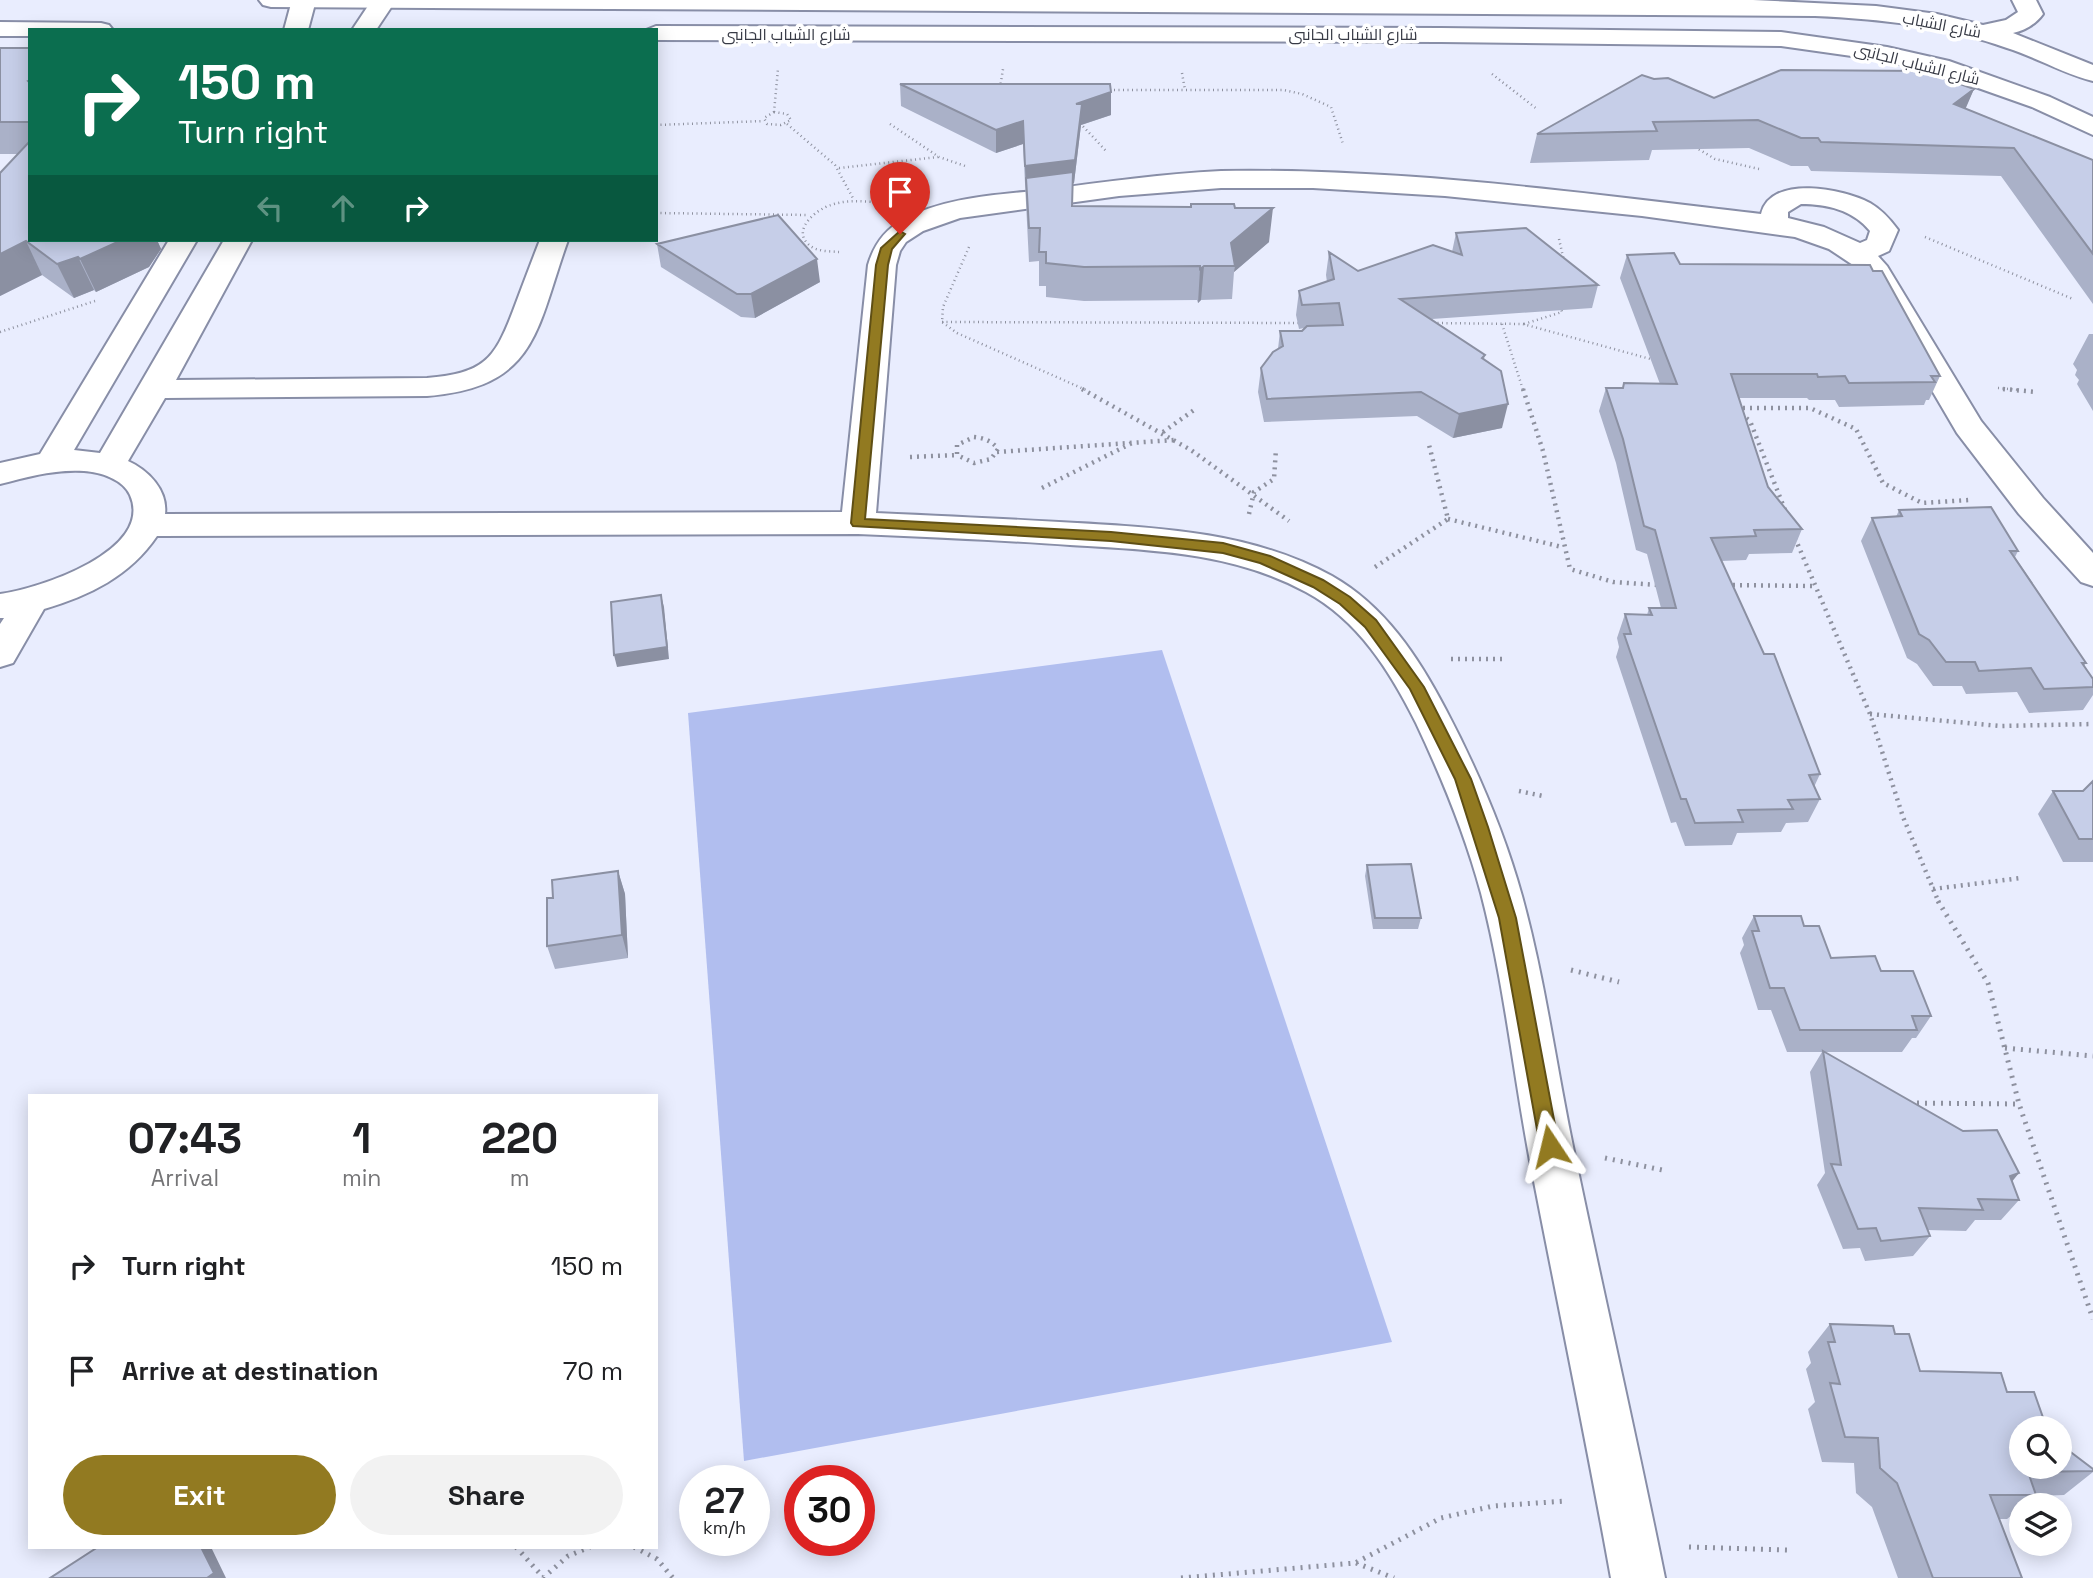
<!DOCTYPE html>
<html lang="en">
<head>
<meta charset="utf-8">
<style>
	:root { --surface:#fff; --page:#f2f2f2; --text:#202124; --muted:#757577; --accent:#927a21 }
	body { margin:0; font-family:"Space Grotesk",Cairo,sans-serif; background:var(--page); color:var(--text); height:100vh; display:flex; flex-direction:column; font-size:26px; white-space:nowrap }
	* { box-sizing:border-box; margin:0 }
	p { font-size:23px; color:var(--muted) }
	.icon { flex:none; width:38px; height:38px; fill:none; stroke:currentColor; stroke-width:2; stroke-linecap:round; stroke-linejoin:round }
	.map { position:relative; flex:1; overflow:hidden }
	.sheet { position:absolute; left:28px; top:1094px; width:630px; height:455px; display:flex; flex-direction:column; background:var(--surface); border-radius:0px; box-shadow:0 4px 18px #0003 }
	.sheet>* { flex:none }
	.guide { position:absolute; left:28px; top:28px; width:630px; height:214px; border-radius:0px; box-shadow:0 4px 18px #0003; background:#0b6e4f; color:#fff; overflow:hidden }
	.tools { position:absolute; left:2009px; top:1416px; display:grid; gap:14px }
	.tools a { display:grid; place-items:center; width:63px; height:63px; border-radius:50%; background:var(--surface); box-shadow:0 4px 18px #0003; font-size:35px }
	.speed { position:absolute; left:679px; top:1465px; display:flex; gap:14px; font-size:35px; font-weight:700; text-align:center }
	.speed>* { display:grid; place-content:center; width:91px; height:91px; border-radius:50%; background:var(--surface); box-shadow:0 4px 18px #0003; line-height:1 }
	.speed small { font-size:18px; font-weight:400 }
	.speed .limit { border:10px solid #d22; background:#fff; color:#111 }
	.pin { position:absolute; display:grid; place-items:center; width:60px; height:60px; color:#fff; margin:-72px -30px; border-radius:50% 50% 50% 0; rotate:-45deg; box-shadow:0 0 7px #0007 }
	.pin .icon { rotate:45deg }
	.me { position:absolute; width:77px; margin:-38px; rotate:350deg; stroke-linejoin:round; filter:drop-shadow(0 0 5px #0008) }
	.turn { display:flex; align-items:center; gap:24px; height:147px; padding:0 35px; font-size:32px }
	.turn .icon { width:91px; height:91px; stroke-width:2.5 }
	.turn b { display:block; font-size:49px; line-height:60px }
	.lanes { display:flex; align-items:center; height:66px; padding:0 35px; background:#0003; justify-content:center; gap:35px; direction:ltr }
	.lanes .off { opacity:.35 }
	.eta { display:flex; justify-content:space-evenly; align-items:center; height:119px; text-align:center }
	.eta b { font-size:42px; font-weight:600; line-height:49px }
	.button { display:flex; gap:14px; margin-top:auto; padding:14px 35px }
	.button a { flex:1; height:80px; border-radius:42px; background:var(--accent); color:#fff; font-size:28px; font-weight:600; line-height:80px; text-align:center }
	.button a+a { background:var(--page); color:var(--text) }
	ul { padding:0; list-style:none }
	li { display:flex; align-items:center; gap:21px; height:105px; padding:0 35px }
	li div { flex:1 }
	li b { display:block; font-size:26px }
	li em { font-style:normal }
	.map>svg:first-child { display:block }
</style>
</head>
<body>
<div class="map">
<svg width="2093" height="1578" viewBox="0 0 2093 1578">
	<rect width="100%" height="100%" fill="#e9edfe"/>
	<path fill="#b1beef" d="M 1162,650 L 1392,1342 L 744,1461 L 688,713 Z"/>
	<g fill="none" stroke-linecap="round" stroke-linejoin="round">
		<g stroke="#888ea7" stroke-width="4">
			<path id="minor" d="M 292,0 L 316,0 L 308,30 L 284,30 Z
				M 372,0 L 396,0 L 376,30 L 352,30 Z
				M 0,22 L 101,23 L 109,25 L 113,30 L 30,30 L 30,36 L 0,36 Z
				M 656,26 L 1441,28 L 1781,32 L 1887,47 L 1949,61 L 2050,97 L 2093,117 L 2093,135 L 2032,107 L 1933,72 L 1887,61 L 1781,46 L 1441,42 L 656,40 L 656,30 L 646,30 Z
				M 1221,171 C 1402,168 1582,193 1761,214 C 1770,174 1845,189 1870,203 C 1882,210 1890,219 1898,230 L 1889,251 L 1878,256 L 1887,266 L 1981,421 L 2043,498 L 2093,553 L 2093,586 L 2081,582 L 2019,514 L 1957,433 L 1862,271 L 1829,249 L 1795,237 L 1642,216 L 1445,196 L 1313,188 L 1221,188 L 1119,196 L 960,218 L 923,231 L 906,242 L 900,251 L 896,265 L 876,513 C 943,516 1010,519 1077,523 C 1164,528 1254,533 1332,576 C 1385,606 1419,658 1446,710 C 1477,769 1504,831 1522,896 C 1546,983 1557,1073 1576,1161 C 1605,1300 1637,1439 1665,1578 L 1611,1578 C 1586,1439 1557,1300 1530,1161 C 1513,1072 1504,981 1481,893 C 1465,834 1442,778 1416,723 C 1390,671 1358,620 1306,592 C 1233,552 1151,550 1070,545 C 999,540 929,537 858,534 L 157,536 C 130,576 89,596 44,609 L 13,663 L 0,667 L 0,624 L 4,618 L 0,618 L 0,594 C 38,589 155,551 130,495 C 123,479 100,472 84,471 C 55,469 28,477 0,484 L 0,463 L 40,454 L 169,240 L 197,240 L 74,450 L 100,453 L 224,240 L 252,240 L 176,380 L 427,378 C 483,373 494,361 513,311 C 522,287 531,263 540,240 L 568,240 C 536,329 538,387 427,396 L 165,398 L 128,461 C 148,470 168,490 165,514 L 842,512 L 868,265 C 874,245 884,230 903,220 C 944,197 998,195 1044,190 C 1103,182 1162,174 1221,171 ZM 1801,204 C 1827,204 1853,210 1870,231 L 1867,240 L 1860,243 L 1824,227 L 1788,218 L 1788,212 Z"/>
		</g>
		<g stroke="#888ea7" stroke-width="4">
			<path id="major" d="M 259,0 L 1753,0 L 1876,6 L 1937,14 L 1983,25 L 2006,20 L 2018,12 L 2012,0 L 2036,0 L 2043,14 C 2036,24 2024,31 2013,33 L 2093,65 L 2093,81 C 2064,74 2036,57 2007,48 C 1945,26 1881,19 1815,16 L 271,7 L 263,5 Z"/>
		</g>
		<path stroke="#8e919f" stroke-width="2.5" stroke-dasharray="1 3.5" stroke-linecap="butt" d="M 1182,73 L 1185,90
			M 1492,74 L 1537,109
			M 1000,88 L 1003,69
			M 1105,90 L 1284,90 L 1302,94 L 1331,107 L 1343,144
			M 774,112 L 778,69
			M 774,112 L 787,114 L 791,120 L 781,125 L 767,124 L 764,118 Z
			M 1080,123 L 1107,152
			M 787,124 L 835,165 L 854,200
			M 890,124 L 939,157 L 968,167
			M 656,125 L 764,121
			M 1695,147 L 1715,159 L 1759,169
			M 839,168 L 938,157
			M 656,213 L 808,215
			M 1925,237 L 2073,299
			M 1559,239 L 1564,261
			M 969,247 L 943,307 L 942,322 L 957,333 L 1086,390
			M 839,252 C 829,251 816,252 808,244 C 792,229 817,209 831,205 C 845,200 859,201 874,202
			M 942,322 L 1302,323
			M 1433,323 L 1523,324 L 1654,360
			M 1502,324 L 1523,390
			M 1524,324 L 1562,312 L 1560,305
			M 0,332 L 95,301
			M 1998,388 L 2020,390"/>
		<path stroke="#8e919f" stroke-width="4.5" stroke-dasharray="2 5" stroke-linecap="butt" d="M 1082,389 L 1191,450 L 1289,521
			M 1523,389 L 1543,451 L 1570,569 L 1613,582 L 1658,585
			M 2003,389 L 2037,392
			M 1736,408 L 1810,408 L 1856,429 L 1883,483 L 1922,503 L 1969,500
			M 1741,414 L 1750,421 L 1785,510
			M 1163,432 L 1194,410
			M 974,437 C 984,438 992,441 998,449 L 991,459 L 974,463 L 957,455 L 957,445 Z
			M 997,452 L 1174,440
			M 910,457 L 957,455
			M 1042,488 L 1132,443
			M 1249,514 L 1254,492 L 1274,479 L 1276,449
			M 1448,519 L 1562,547
			M 1795,538 L 1870,714 L 1903,817 L 1939,903
			M 1375,567 L 1448,519 L 1428,441
			M 1726,585 L 1814,586
			M 1451,659 L 1505,659
			M 1870,714 L 2000,726 L 2093,724
			M 1519,791 L 1543,796
			M 1933,889 L 2021,878"/>
		<path stroke="#8e919f" stroke-width="5" stroke-dasharray="2 6" stroke-linecap="butt" d="M 1938,901 L 1988,983 L 2019,1104 L 2093,1319
			M 1571,970 L 1619,982
			M 2005,1048 L 2093,1056
			M 1909,1103 L 2019,1104
			M 1605,1158 L 1667,1171
			M 516,1547 L 543,1577
			M 634,1547 L 657,1559 L 673,1578
			M 1689,1547 L 1787,1550
			M 1356,1563 L 1394,1578
			M 543,1578 L 568,1556 L 590,1547
			M 1181,1578 L 1355,1563 L 1441,1518 L 1493,1506 L 1566,1501"/>
		<use href="#minor" fill="#fff" fill-rule="evenodd"/>
		<use href="#major" fill="#fff" fill-rule="evenodd"/>
	</g>
	<path fill="#aab1c8" d="M 0,48 L 30,48 L 30,240 L 157,240 L 161,249 L 149,267 L 96,292 L 94,290 L 74,298 L 42,275 L 0,296 L 18,154 L 0,154 Z
		M 900,84 L 1111,115 L 1081,125 L 1074,183 L 1073,183 L 1073,206 L 1190,207 L 1191,204 L 1235,208 L 1269,242 L 1234,272 L 1232,299 L 1201,300 L 1198,303 L 1197,300 L 1084,301 L 1046,297 L 1046,286 L 1039,286 L 1039,261 L 1029,262 L 1023,144 L 996,153 L 901,106 Z
		M 1974,89 L 1965,108 L 2093,160 L 2093,304 L 2001,176 L 1811,171 L 1808,166 L 1791,166 L 1749,148 L 1652,150 L 1649,160 L 1530,163 L 1537,134 L 1714,98 Z
		M 1456,233 L 1598,285 L 1592,308 L 1432,319 L 1485,355 L 1484,359 L 1502,428 L 1453,438 L 1417,416 L 1264,422 L 1258,392 L 1261,368 L 1278,349 L 1280,331 L 1302,331 L 1304,328 L 1299,329 L 1296,315 L 1299,291 L 1327,282 L 1326,275 L 1329,252 L 1358,271 L 1452,252 Z
		M 657,244 L 820,282 L 755,318 L 741,317 L 661,267 Z
		M 1627,255 L 1680,264 L 1873,271 L 1940,376 L 1929,400 L 1926,400 L 1924,405 L 1839,407 L 1835,400 L 1809,400 L 1807,398 L 1739,398 L 1768,487 L 1802,529 L 1792,553 L 1749,554 L 1746,560 L 1721,561 L 1820,774 L 1814,787 L 1820,799 L 1808,822 L 1786,823 L 1781,832 L 1737,833 L 1732,845 L 1685,846 L 1676,822 L 1671,823 L 1616,657 L 1619,647 L 1617,638 L 1625,614 L 1647,615 L 1649,608 L 1661,608 L 1647,554 L 1636,550 L 1616,463 L 1599,411 L 1606,388 L 1623,388 L 1660,384 L 1620,278 Z
		M 2089,334 L 2093,334 L 2093,411 L 2077,384 L 2079,380 L 2075,375 L 2077,370 L 2073,364 Z
		M 1899,510 L 2018,551 L 2015,557 L 2086,663 L 2084,666 L 2093,679 L 2093,695 L 2083,710 L 2029,713 L 2017,692 L 1966,694 L 1962,686 L 1933,686 L 1917,664 L 1907,658 L 1861,541 L 1872,518 L 1896,517 Z
		M 2093,781 L 2093,862 L 2063,862 L 2038,814 L 2053,791 L 2083,791 Z
		M 1367,865 L 1421,918 L 1418,929 L 1373,929 L 1365,876 Z
		M 618,871 L 625,894 L 628,958 L 555,969 L 547,946 L 553,898 Z
		M 1754,916 L 1804,926 L 1831,958 L 1881,971 L 1931,1016 L 1916,1038 L 1912,1038 L 1902,1052 L 1825,1052 L 2012,1182 L 2019,1200 L 2001,1220 L 1975,1220 L 1966,1231 L 1927,1230 L 1930,1236 L 1913,1256 L 1865,1261 L 1860,1248 L 1843,1249 L 1817,1185 L 1825,1173 L 1810,1072 L 1822,1052 L 1787,1052 L 1771,1010 L 1758,1010 L 1740,953 L 1744,945 L 1742,938 Z
		M 1830,1324 L 1895,1334 L 1920,1371 L 2093,1469 L 2093,1472 L 2064,1495 L 2035,1496 L 2024,1505 L 2021,1505 L 2021,1508 L 2007,1519 L 1999,1519 L 2022,1578 L 1898,1578 L 1872,1507 L 1856,1493 L 1854,1463 L 1822,1462 L 1808,1409 L 1815,1402 L 1806,1369 L 1811,1363 L 1808,1352 Z"/>
	<path fill="#8b90a2" d="M 1974,89 L 1962,117 L 1954,104 Z
		M 1111,92 L 1111,115 L 1081,125 L 1074,183 L 1026,189 L 1025,166 L 1076,104 Z
		M 1023,121 L 1023,144 L 996,153 L 996,130 Z
		M 1273,208 L 1269,242 L 1234,272 L 1235,266 L 1231,243 Z
		M 122,240 L 157,240 L 161,249 L 149,267 L 96,292 L 80,259 Z
		M 26,241 L 42,275 L 0,296 L 0,254 Z
		M 78,257 L 94,290 L 74,298 L 57,264 Z
		M 817,259 L 820,282 L 755,318 L 751,294 Z
		M 1204,266 L 1201,300 L 1198,303 L 1200,269 Z
		M 1508,404 L 1502,428 L 1453,438 L 1459,414 Z
		M 661,595 L 664,607 L 669,659 L 617,667 L 614,655 Z
		M 618,871 L 625,894 L 628,958 L 622,935 Z
		M 2019,1173 L 2002,1194 L 2010,1176 Z
		M 201,1547 L 211,1547 L 226,1578 L 207,1578 Z"/>
	<path fill="#c6cee8" stroke="#8b90a2" stroke-width="2" d="M 0,48 L 30,48 L 30,80 L 28,81 L 30,83 L 30,122 L 0,122 Z
		M 1781,70 L 1924,71 L 1974,89 L 1954,104 L 2093,160 L 2093,254 L 2014,148 L 1821,142 L 1818,138 L 1801,138 L 1758,120 L 1653,122 L 1657,131 L 1537,134 L 1642,75 L 1654,79 L 1668,78 L 1714,98 Z
		M 900,84 L 1110,84 L 1111,92 L 1076,104 L 1082,104 L 1075,160 L 1025,166 L 1023,121 L 996,130 Z
		M 30,141 L 30,240 L 122,240 L 80,259 L 78,257 L 57,264 L 26,241 L 0,254 L 0,173 Z
		M 1073,172 L 1072,206 L 1191,207 L 1191,204 L 1234,204 L 1235,208 L 1273,208 L 1231,243 L 1235,266 L 1204,266 L 1200,269 L 1200,266 L 1084,267 L 1046,263 L 1046,252 L 1039,252 L 1040,228 L 1029,228 L 1026,178 Z
		M 778,215 L 817,259 L 751,294 L 737,294 L 657,244 Z
		M 1526,228 L 1598,285 L 1400,299 L 1485,355 L 1482,358 L 1501,371 L 1508,404 L 1459,414 L 1421,392 L 1267,399 L 1261,368 L 1273,352 L 1283,346 L 1280,331 L 1302,331 L 1307,326 L 1343,325 L 1339,303 L 1302,305 L 1299,291 L 1334,279 L 1329,252 L 1358,271 L 1433,245 L 1462,255 L 1456,233 Z
		M 1674,253 L 1680,264 L 1870,265 L 1873,271 L 1882,271 L 1940,376 L 1931,376 L 1935,382 L 1849,383 L 1845,376 L 1818,377 L 1817,374 L 1731,374 L 1768,487 L 1802,529 L 1754,530 L 1756,536 L 1711,538 L 1764,654 L 1774,654 L 1820,774 L 1809,775 L 1820,799 L 1788,800 L 1793,809 L 1738,810 L 1743,822 L 1695,823 L 1686,799 L 1681,799 L 1624,634 L 1631,634 L 1625,614 L 1652,615 L 1649,608 L 1676,608 L 1655,530 L 1644,526 L 1623,439 L 1606,388 L 1623,388 L 1624,383 L 1677,384 L 1627,255 Z
		M 1991,507 L 2018,551 L 2010,551 L 2086,663 L 2082,663 L 2093,679 L 2093,687 L 2044,689 L 2031,668 L 1979,671 L 1975,662 L 1946,662 L 1929,640 L 1919,634 L 1872,518 L 1902,516 L 1899,510 Z
		M 661,595 L 667,647 L 614,655 L 611,602 Z
		M 2093,781 L 2093,839 L 2079,839 L 2053,791 L 2083,791 Z
		M 1411,864 L 1421,918 L 1375,918 L 1367,865 Z
		M 618,871 L 622,935 L 547,946 L 547,898 L 553,898 L 552,880 Z
		M 1754,916 L 1801,916 L 1804,926 L 1819,926 L 1831,958 L 1875,956 L 1881,971 L 1913,971 L 1931,1016 L 1912,1016 L 1917,1030 L 1800,1030 L 1784,988 L 1770,988 L 1752,931 L 1759,931 Z
		M 1823,1051 L 1963,1131 L 1997,1130 L 2019,1173 L 2010,1176 L 2019,1200 L 1978,1199 L 1983,1210 L 1919,1208 L 1930,1236 L 1881,1241 L 1876,1228 L 1858,1229 L 1831,1164 L 1841,1165 Z
		M 1830,1324 L 1893,1326 L 1895,1334 L 1909,1334 L 1920,1371 L 2001,1373 L 2007,1392 L 2034,1392 L 2046,1426 L 2051,1428 L 2021,1428 L 2021,1466 L 2060,1466 L 2060,1444 L 2093,1469 L 2093,1471 L 2028,1472 L 2036,1495 L 1990,1495 L 2022,1578 L 1933,1578 L 1897,1483 L 1880,1468 L 1878,1438 L 1845,1437 L 1830,1383 L 1840,1384 L 1828,1342 L 1835,1342 Z
		M 98,1547 L 201,1547 L 214,1573 L 207,1578 L 50,1578 Z"/>
	<path fill="#927a21" stroke="#5f4f15" stroke-width="2" d="M 900,231 L 905,234 L 892,249 L 888,265 L 865,519 L 1111,532 L 1223,543 L 1270,556 L 1323,580 L 1350,597 L 1376,620 L 1424,687 L 1471,779 L 1488,827 L 1516,918 L 1559,1146 L 1556,1152 L 1550,1155 L 1543,1152 L 1540,1146 L 1499,918 L 1455,779 L 1410,689 L 1365,627 L 1340,604 L 1313,587 L 1260,563 L 1223,553 L 1111,541 L 853,526 L 851,523 L 876,265 L 881,248 Z"/>
	<g text-anchor="middle" dominant-baseline="central" stroke-width="7" stroke-linejoin="round" paint-order="stroke">
		<g font-size="16" fill="#383b46" stroke="#fff">
			<text transform="translate(1942 25) rotate(11)">شارع الشباب</text>
			<text x="786" y="34">شارع الشباب الجانبى</text>
			<text x="1353" y="34">شارع الشباب الجانبى</text>
			<text transform="translate(1917 64) rotate(14)">شارع الشباب الجانبى</text>
		</g>
	</g>
</svg>
<div class="tools">
<a><svg class="icon" aria-label="search" viewBox="0 0 24 24"><circle cx="10" cy="10" r="6"/><path d="M15 15l6 6"/></svg></a>
<a><svg class="icon" aria-label="layers" viewBox="0 0 24 24"><path d="M12 4l9 5-9 5-9-5zM3 14l9 5 9-5"/></svg></a>
</div>
<div class="speed"><div>27<small>km/h</small></div><div class="limit">30</div></div>
<div class="pin" style="left:900px;top:234px;background:#d93025"><svg class="icon" aria-label="arrive" viewBox="0 0 24 24"><path d="M6 21V4h12l-3 4 3 4H6"/></svg></div>
<svg class="me" style="left:1550px;top:1146px" viewBox="-20 -20 40 40"><path d="M0-17L14 15 0 8-14 15z" fill="#927a21" stroke="#fff" stroke-width="4"/></svg>
<div class="guide">
<div class="turn"><svg class="icon" aria-label="right" viewBox="0 0 24 24"><path d="M7 20v-9h11M14 6l5 5-5 5"/></svg><div><b>150 m</b>Turn right</div></div>
<div class="lanes"><svg class="icon off" aria-label="left" viewBox="0 0 24 24"><path d="M17 20v-9H6M10 6l-5 5 5 5"/></svg><svg class="icon off" aria-label="ahead" viewBox="0 0 24 24"><path d="M12 20V5M6 11l6-6 6 6"/></svg><svg class="icon" aria-label="right" viewBox="0 0 24 24"><path d="M7 20v-9h11M14 6l5 5-5 5"/></svg></div>
</div>
<section class="sheet">
<div class="eta">
<div><b>07:43</b><p>Arrival</p></div>
<div><b>1</b><p>min</p></div>
<div><b>220</b><p>m</p></div>
</div>
<ul>
<li><svg class="icon" aria-label="right" viewBox="0 0 24 24"><path d="M7 20v-9h11M14 6l5 5-5 5"/></svg><div><b>Turn right</b></div><em>150 m</em></li>
<li><svg class="icon" aria-label="arrive" viewBox="0 0 24 24"><path d="M6 21V4h12l-3 4 3 4H6"/></svg><div><b>Arrive at destination</b></div><em>70 m</em></li>
</ul>
<div class="button"><a>Exit</a><a>Share</a></div>
</section>
</div>
</body>
</html>
